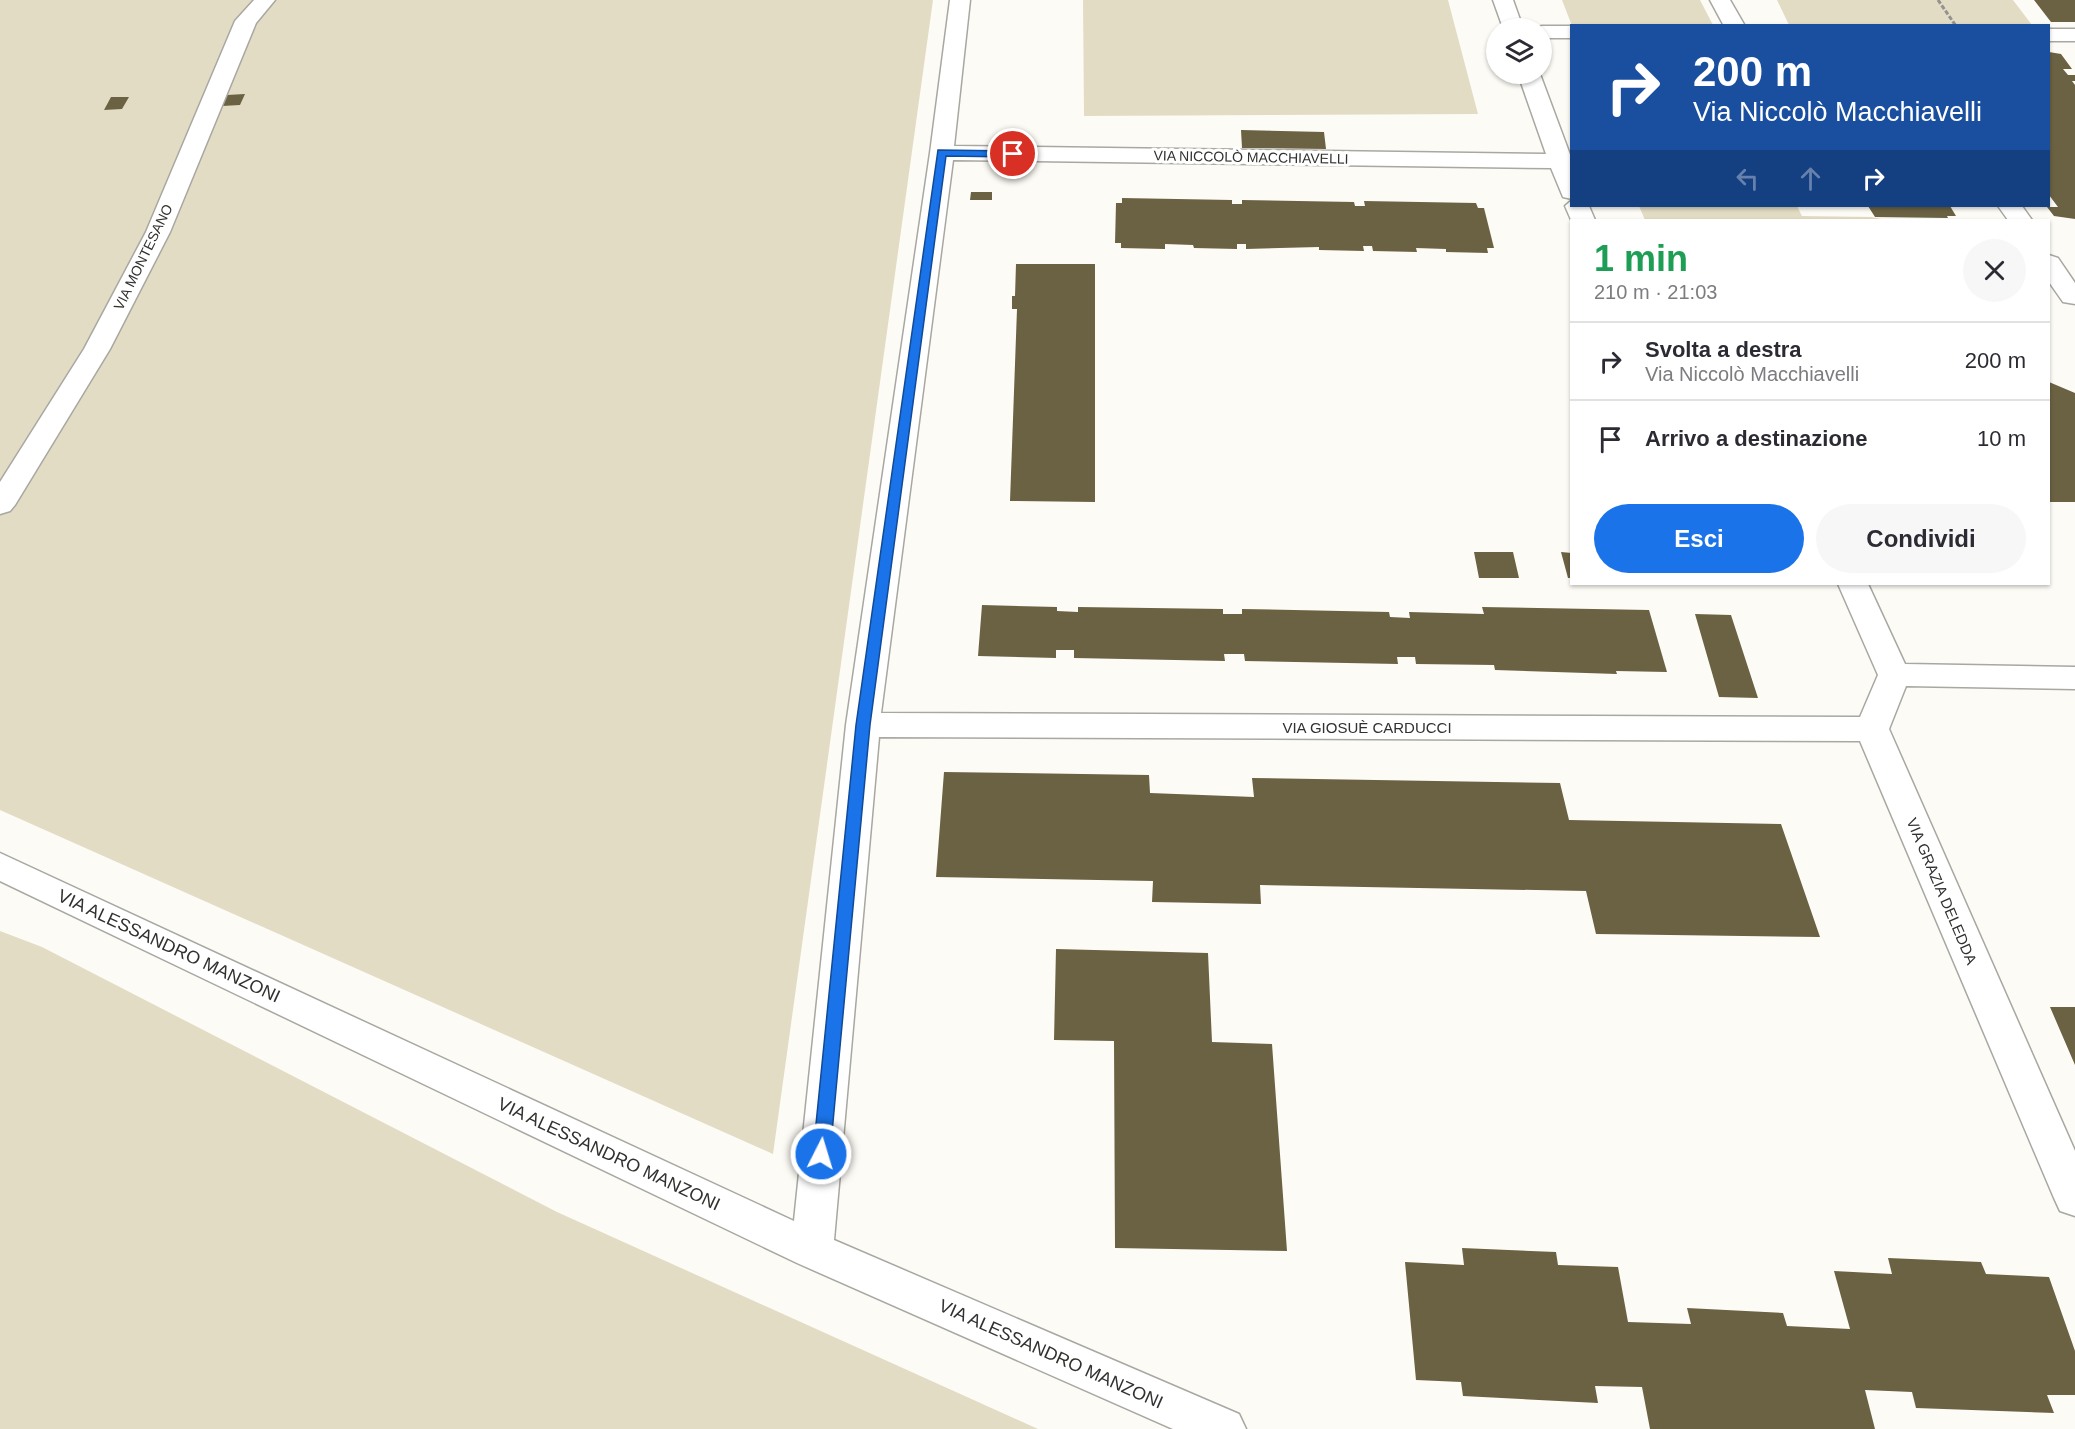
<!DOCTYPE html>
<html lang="it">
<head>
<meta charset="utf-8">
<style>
	:root { --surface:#fff; --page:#f7f7f7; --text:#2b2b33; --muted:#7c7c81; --line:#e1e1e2; --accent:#1a73e8 }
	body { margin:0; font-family:Arial,sans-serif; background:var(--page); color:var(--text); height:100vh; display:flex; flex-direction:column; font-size:22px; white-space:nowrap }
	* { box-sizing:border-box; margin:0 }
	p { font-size:20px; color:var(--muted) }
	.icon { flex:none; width:33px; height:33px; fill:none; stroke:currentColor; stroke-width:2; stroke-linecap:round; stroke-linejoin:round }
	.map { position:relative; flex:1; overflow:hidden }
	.details { position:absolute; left:1570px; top:219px; width:480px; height:366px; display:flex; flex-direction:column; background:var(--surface); border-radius:0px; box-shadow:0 2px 4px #0004 }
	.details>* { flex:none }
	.guide { position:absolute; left:1570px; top:24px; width:480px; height:183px; border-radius:0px; box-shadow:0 2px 4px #0004; background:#1a4fa0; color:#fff; overflow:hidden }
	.fabs { position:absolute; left:1486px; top:18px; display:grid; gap:12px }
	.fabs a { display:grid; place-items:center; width:66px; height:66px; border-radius:50%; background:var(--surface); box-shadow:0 2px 4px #0004; font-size:30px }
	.pin { position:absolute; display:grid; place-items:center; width:51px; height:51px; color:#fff; margin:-26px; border:3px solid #fff; border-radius:50%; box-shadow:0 2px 6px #0007 }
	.me { position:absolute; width:66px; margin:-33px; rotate:5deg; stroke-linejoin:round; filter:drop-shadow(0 0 4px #0008) }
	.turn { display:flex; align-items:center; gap:21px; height:126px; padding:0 24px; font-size:27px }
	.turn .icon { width:78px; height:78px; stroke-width:2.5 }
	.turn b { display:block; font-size:42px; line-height:51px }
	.lanes { display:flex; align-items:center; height:57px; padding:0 24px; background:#0003; justify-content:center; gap:30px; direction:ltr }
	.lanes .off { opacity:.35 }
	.round { display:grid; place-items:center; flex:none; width:63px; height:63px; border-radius:32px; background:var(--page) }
	.head { display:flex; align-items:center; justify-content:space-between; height:102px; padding:0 24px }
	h1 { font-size:36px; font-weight:600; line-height:45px; color:#1e9e55 }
	.button { display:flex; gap:12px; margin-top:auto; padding:12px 24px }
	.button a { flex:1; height:69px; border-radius:36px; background:var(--accent); color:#fff; font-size:24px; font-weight:600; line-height:69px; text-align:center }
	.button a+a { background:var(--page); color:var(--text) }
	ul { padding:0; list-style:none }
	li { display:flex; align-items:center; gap:18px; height:78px; padding:0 24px; border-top:2px solid var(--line) }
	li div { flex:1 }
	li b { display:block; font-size:22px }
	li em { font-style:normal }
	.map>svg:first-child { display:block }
</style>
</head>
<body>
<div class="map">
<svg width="2075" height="1429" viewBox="0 0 2075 1429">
	<rect width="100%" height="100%" fill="#fdfbf5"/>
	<path fill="#e3dcc4" d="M 0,0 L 933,0 L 773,1154 L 0,810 Z
		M 1083,0 L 1448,0 L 1478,114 L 1084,116 Z
		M 1562,0 L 1700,0 L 1713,25 L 1572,26 Z
		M 1777,0 L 2013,0 L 2032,25 L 1789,25 Z
		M 1639,206 L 1797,206 L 1802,216 L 1871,217 L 1887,220 L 1645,220 Z
		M 0,931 L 42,947 L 557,1212 L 1038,1429 L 0,1429 Z"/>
	<path fill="#6b6243" d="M 2034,0 L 2075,0 L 2075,22 L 2051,22 Z
		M 2049,52 L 2061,54 L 2072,69 L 2063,69 L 2068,75 L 2075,75 L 2075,81 L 2072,81 L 2075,85 L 2075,219 L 2054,216 L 2047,207 L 2058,207 L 2049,195 Z
		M 245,94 L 240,105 L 222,106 L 227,95 Z
		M 111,97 L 129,97 L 122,109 L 104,110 Z
		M 1241,130 L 1324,132 L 1326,149 L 1242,148 Z
		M 971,192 L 992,192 L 992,200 L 970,200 Z
		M 1122,198 L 1232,200 L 1232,204 L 1242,204 L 1242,200 L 1354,202 L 1355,206 L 1365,206 L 1364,201 L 1476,203 L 1478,208 L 1484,208 L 1494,248 L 1487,248 L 1488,253 L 1446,252 L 1446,249 L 1416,248 L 1417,252 L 1373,251 L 1372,246 L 1363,246 L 1364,251 L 1319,250 L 1319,247 L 1246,249 L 1246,244 L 1237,244 L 1237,249 L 1194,248 L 1193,245 L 1165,244 L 1165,249 L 1121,248 L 1121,243 L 1115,243 L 1116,203 L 1122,203 Z
		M 1868,206 L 1950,206 L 1956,216 L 1947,216 L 1948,218 L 1875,217 Z
		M 1016,264 L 1095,264 L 1095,502 L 1010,501 L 1017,309 L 1012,309 L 1012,296 L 1015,296 Z
		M 2049,382 L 2075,393 L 2075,502 L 2049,502 Z
		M 1474,552 L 1513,552 L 1519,578 L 1479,578 Z
		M 1561,552 L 1572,553 L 1572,578 L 1568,578 Z
		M 982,605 L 1057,607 L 1057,611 L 1078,612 L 1078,607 L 1223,609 L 1223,614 L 1242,614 L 1242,609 L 1389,612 L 1390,617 L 1410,618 L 1409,612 L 1484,614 L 1482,607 L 1649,610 L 1667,672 L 1616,671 L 1617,674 L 1495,670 L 1494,665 L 1416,664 L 1415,657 L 1397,657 L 1398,664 L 1245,661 L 1244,654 L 1224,654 L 1225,661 L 1074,658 L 1074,650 L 1056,650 L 1056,658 L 978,656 Z
		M 1695,614 L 1731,615 L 1758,698 L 1719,697 Z
		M 944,772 L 1149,775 L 1150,793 L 1254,797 L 1252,778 L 1560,783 L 1569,820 L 1781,824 L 1820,937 L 1596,934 L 1586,891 L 1260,885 L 1261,904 L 1152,902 L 1153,881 L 936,877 Z
		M 1056,949 L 1208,953 L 1212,1042 L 1272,1044 L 1287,1251 L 1115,1248 L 1114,1041 L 1054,1040 Z
		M 2050,1007 L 2075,1007 L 2075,1065 Z
		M 1462,1248 L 1556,1252 L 1558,1265 L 1618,1267 L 1628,1322 L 1691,1324 L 1687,1308 L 1783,1313 L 1787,1326 L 1850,1329 L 1834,1271 L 1892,1274 L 1888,1258 L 1981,1262 L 1986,1274 L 2049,1277 L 2075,1351 L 2075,1395 L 2047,1395 L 2054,1413 L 1916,1408 L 1912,1392 L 1865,1390 L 1875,1429 L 1650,1429 L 1642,1387 L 1595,1386 L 1598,1403 L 1463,1396 L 1461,1382 L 1416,1380 L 1405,1262 L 1464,1265 Z"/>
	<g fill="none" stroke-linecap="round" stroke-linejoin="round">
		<g stroke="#a8a7a1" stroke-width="3">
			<path id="street" d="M 254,0 L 275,0 L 256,23 L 170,232 L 110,349 L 15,505 L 10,511 L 0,514 L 0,482 L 84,349 L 146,232 L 235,21 Z
				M 950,0 L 970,0 L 954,146 L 1546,154 L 1518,74 L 1540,74 L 1572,160 L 1572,199 L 1563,197 L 1551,168 L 953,160 L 881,713 L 1860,717 L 1878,675 L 1838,584 L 1868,584 L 1905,664 L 2075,667 L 2075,689 L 1906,686 L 1889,729 L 2075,1151 L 2075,1216 L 2060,1211 L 2054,1198 L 1860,741 L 879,737 L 834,1240 L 1239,1414 L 1246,1429 L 1173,1429 L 797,1263 L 0,881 L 0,853 L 794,1221 L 846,725 L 930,153 Z
				M 1493,0 L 1513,0 L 1523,28 L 1503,28 Z
				M 1710,0 L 1730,0 L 1745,26 L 1724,26 Z
				M 1542,26 L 1572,26 L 1572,38 L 1542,38 L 1542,28 L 1534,28 Z
				M 2049,29 L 2075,29 L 2075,41 L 2049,41 Z
				M 1572,200 L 1572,206 L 1589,206 L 1595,220 L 1572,222 L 1565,206 Z
				M 1998,206 L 2022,206 L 2032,220 L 2008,220 Z
				M 2049,255 L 2058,258 L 2075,283 L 2075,304 L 2063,302 L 2049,282 Z"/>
		</g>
		<path stroke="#94928e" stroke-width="3" stroke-dasharray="4.5 2" stroke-linecap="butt" d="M 1938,0 L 1956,26"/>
		<use href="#street" fill="#fff" fill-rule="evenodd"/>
	</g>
	<path fill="#1a73e8" stroke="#114b97" stroke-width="1.5" d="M 938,150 L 1013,151 L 1018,154 L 1013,157 L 946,156 L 870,725 L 830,1154 L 827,1159 L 821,1162 L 815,1159 L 813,1154 L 856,725 Z"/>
	<g text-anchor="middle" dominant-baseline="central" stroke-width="6" stroke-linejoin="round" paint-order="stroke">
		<g font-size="14" fill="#32312f" stroke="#fff">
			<text transform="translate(1251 157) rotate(1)">VIA NICCOLÒ MACCHIAVELLI</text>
			<text transform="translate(143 257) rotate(-64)">VIA MONTESANO</text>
		</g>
		<g font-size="15" fill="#32312f" stroke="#fff">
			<text x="1367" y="727">VIA GIOSUÈ CARDUCCI</text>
			<text transform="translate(1942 891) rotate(67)">VIA GRAZIA DELEDDA</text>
		</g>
		<g font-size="18" fill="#32312f" stroke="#fff">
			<text transform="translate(169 946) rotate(25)">VIA ALESSANDRO MANZONI</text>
			<text transform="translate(609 1154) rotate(25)">VIA ALESSANDRO MANZONI</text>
			<text transform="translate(1051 1354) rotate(24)">VIA ALESSANDRO MANZONI</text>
		</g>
	</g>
</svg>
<div class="fabs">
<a><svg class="icon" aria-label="layers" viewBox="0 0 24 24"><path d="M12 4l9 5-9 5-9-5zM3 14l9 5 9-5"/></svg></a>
</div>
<div class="pin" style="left:1013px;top:154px;background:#d93025"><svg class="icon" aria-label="arrive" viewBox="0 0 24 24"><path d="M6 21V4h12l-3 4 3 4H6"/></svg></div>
<svg class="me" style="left:821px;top:1154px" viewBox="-20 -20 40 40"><circle r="17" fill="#1a73e8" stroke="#fff" stroke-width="3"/><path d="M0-11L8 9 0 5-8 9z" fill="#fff"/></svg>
<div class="guide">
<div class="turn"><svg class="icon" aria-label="right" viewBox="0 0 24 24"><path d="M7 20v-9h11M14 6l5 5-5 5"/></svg><div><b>200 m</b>Via Niccolò Macchiavelli</div></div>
<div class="lanes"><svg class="icon off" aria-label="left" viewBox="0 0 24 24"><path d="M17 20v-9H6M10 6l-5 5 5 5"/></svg><svg class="icon off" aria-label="ahead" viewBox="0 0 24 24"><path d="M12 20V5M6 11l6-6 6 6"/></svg><svg class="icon" aria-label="right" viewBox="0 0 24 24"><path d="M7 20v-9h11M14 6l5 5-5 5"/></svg></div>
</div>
<section class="details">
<div class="head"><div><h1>1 min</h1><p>210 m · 21:03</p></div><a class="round"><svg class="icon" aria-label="close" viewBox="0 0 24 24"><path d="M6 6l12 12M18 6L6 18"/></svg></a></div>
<ul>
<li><svg class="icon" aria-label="right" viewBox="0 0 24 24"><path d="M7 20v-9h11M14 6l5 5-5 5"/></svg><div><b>Svolta a destra</b><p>Via Niccolò Macchiavelli</p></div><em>200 m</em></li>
<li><svg class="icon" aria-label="arrive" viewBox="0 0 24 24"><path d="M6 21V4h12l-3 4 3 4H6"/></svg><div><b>Arrivo a destinazione</b></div><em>10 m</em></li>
</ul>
<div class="button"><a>Esci</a><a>Condividi</a></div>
</section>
</div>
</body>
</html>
